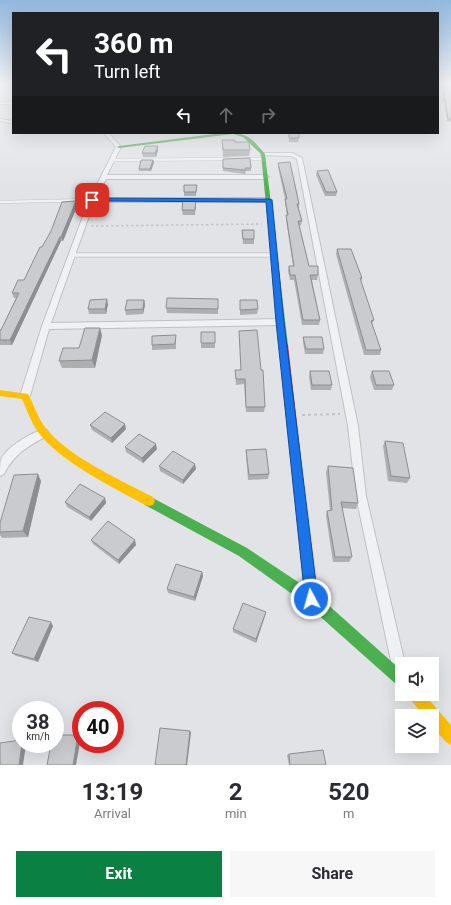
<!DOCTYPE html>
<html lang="en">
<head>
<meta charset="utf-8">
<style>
	:root { --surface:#fff; --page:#f7f7f7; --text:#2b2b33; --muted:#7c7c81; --accent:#0b8043 }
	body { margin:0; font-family:Roboto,sans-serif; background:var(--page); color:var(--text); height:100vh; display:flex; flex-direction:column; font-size:15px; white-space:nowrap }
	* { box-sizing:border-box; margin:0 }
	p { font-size:13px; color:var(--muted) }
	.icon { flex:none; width:22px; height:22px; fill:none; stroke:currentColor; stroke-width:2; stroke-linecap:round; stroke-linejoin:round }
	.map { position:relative; height:765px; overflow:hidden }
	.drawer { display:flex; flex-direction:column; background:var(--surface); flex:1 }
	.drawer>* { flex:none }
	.top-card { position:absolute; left:12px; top:12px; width:427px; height:122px; border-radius:0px; box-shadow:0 4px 16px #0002; background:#202124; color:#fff; overflow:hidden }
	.fabs { position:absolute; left:395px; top:657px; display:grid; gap:8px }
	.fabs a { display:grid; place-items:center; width:44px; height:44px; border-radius:0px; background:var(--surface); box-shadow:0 4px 16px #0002; font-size:20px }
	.speed { position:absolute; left:12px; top:701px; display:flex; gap:8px; font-size:20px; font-weight:700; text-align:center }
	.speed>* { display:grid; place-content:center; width:52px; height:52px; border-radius:50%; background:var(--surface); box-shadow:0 4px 16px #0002; line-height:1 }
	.speed small { font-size:10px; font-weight:400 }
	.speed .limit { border:6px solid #d22; background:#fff; color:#111 }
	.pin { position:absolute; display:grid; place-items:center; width:34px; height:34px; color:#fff; margin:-17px; border-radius:8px; box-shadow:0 2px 6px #0006 }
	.me { position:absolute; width:44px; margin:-22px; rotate:354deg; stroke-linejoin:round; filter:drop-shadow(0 0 3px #0008) }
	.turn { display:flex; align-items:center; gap:14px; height:84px; padding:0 16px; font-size:18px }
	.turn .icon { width:52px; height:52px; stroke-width:2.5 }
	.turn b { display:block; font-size:28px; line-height:34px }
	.lanes { display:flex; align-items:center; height:38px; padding:0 16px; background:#0003; justify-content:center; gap:20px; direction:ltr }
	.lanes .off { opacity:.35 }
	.eta { display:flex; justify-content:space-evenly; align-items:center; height:68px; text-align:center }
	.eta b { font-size:24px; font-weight:700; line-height:28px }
	.primary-button { display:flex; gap:8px; margin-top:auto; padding:8px 16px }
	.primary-button a { flex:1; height:46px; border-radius:0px; background:var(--accent); color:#fff; font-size:16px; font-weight:700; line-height:46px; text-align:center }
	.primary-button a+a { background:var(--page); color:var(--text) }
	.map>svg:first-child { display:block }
</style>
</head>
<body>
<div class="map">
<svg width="451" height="765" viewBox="0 0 451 765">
	<rect width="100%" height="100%" fill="#e1e3e6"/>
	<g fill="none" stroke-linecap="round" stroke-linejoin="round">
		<g stroke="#bfc1c4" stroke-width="3">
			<path id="lane-far2" d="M 1,84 L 13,84
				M 0,103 L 13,103"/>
		</g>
		<g stroke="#bfc1c4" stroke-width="3.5">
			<path id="lane-far1" d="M 246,159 L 264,159
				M 112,160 L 229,159
				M 0,202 L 92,200"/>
		</g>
		<g stroke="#bfc1c4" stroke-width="5">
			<path id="lane" d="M 72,255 L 275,255"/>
		</g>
		<g stroke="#bfc1c4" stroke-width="2">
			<path id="street" d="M 0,119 L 13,121 L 13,123 L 0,121 Z
				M 104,133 L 109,133 L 121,147 L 107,175 L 266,175 L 269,177 L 266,179 L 106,179 L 96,198 L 269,198 L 272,200 L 269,202 L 94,202 L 51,323 L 280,319 L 284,322 L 280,325 L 49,329 L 30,396 L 28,398 L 22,398 L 20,396 L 42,326 L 89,200 L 116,147 Z
				M 263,153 L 292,153 L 302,158 L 358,426 L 366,496 L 405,664 L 402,664 L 402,687 L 397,685 L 395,680 L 356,496 L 348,426 L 297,159 L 291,156 L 261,155 L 261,154 Z
				M 44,429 L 47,430 L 49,433 L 47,436 C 29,445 13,455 4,474 L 0,476 C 0,471 0,464 1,460 C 6,447 31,433 44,429 Z"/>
		</g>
		<path stroke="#c3c4c9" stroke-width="1.5" stroke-dasharray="2.5 2.5" stroke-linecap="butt" d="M 91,226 L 262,224"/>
		<path stroke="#c3c4c9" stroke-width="2" stroke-dasharray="3 3" stroke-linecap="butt" d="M 302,415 L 340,414"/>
		<use href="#lane-far2" stroke="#f0f1f3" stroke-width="2"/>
		<use href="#lane-far1" stroke="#f0f1f3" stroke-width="2.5"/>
		<use href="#lane" stroke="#f0f1f3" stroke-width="3.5"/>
		<use href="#street" fill="#f0f1f3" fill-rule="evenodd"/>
		<path fill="#4caf50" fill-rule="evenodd" d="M 222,133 C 247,133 249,135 265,154 L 288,345 L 287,347 L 284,348 L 280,345 L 261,154 L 243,137 L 233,134 L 119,148 L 117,147 L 119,146 Z
			M 149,496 L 247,548 L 316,594 L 402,671 L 402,687 L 397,685 L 306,604 L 239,556 L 145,505 L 143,501 L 145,497 Z"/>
		<path fill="#ffc107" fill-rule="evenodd" d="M 0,83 L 4,83 L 0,85 Z
			M 0,390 L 28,394 C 34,404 37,417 45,427 C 67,456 120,480 153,497 L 155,501 L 153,505 L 149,506 L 145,505 C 113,487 60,462 38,432 C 31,422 27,410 22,399 L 0,396 Z
			M 408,694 L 424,694 L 451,725 L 451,745 L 446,742 L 432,726 L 432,716 L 424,716 L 410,699 Z"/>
		<path fill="#c62828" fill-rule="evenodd" d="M 284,342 L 288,345 L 317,599 L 316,604 L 311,605 L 306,604 L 305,599 L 280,345 Z"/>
	</g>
	<path fill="#adafb1" d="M 441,83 L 451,83 L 451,122 L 447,121 L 444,102 L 442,102 L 445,84 L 441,84 Z
		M 289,133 L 299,133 L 298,142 L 289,142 Z
		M 222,140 L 235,142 L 250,150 L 249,156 L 223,157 Z
		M 158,146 L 158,150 L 156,157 L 143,157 L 142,153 Z
		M 223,159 L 251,168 L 251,171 L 246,171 L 245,174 L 223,171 Z
		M 153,160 L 154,162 L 151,171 L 139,171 L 139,169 Z
		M 278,163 L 299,204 L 299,209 L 302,221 L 301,225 L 299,226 L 309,266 L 318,275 L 317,280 L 312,280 L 320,320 L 319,325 L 302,325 L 294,280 L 290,280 L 288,271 L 289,266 L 293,266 L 286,219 L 286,215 L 287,215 L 285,203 L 285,199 L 278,167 Z
		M 317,171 L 337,192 L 336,196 L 325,196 L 316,175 Z
		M 197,185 L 196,196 L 184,196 L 184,192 Z
		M 196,204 L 195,215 L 183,215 L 182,210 Z
		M 77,206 L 63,241 L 61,241 L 12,345 L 0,345 L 0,330 L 1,330 L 16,298 L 14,298 L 12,293 L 24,280 L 42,247 Z
		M 242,230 L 254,239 L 254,244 L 243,244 Z
		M 337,249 L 362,278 L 361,282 L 374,320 L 372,324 L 381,350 L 380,355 L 364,355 L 336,254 Z
		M 218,299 L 218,314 L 167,313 L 166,308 Z
		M 144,300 L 145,305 L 143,314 L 126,315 L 125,310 Z
		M 240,300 L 258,309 L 257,314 L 240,315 Z
		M 108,304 L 106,314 L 89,314 L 88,309 Z
		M 239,331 L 265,407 L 264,412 L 246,412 L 244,384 L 236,385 L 235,370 L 241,370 Z
		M 215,332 L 215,348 L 201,348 L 201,343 Z
		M 102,335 L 95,368 L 62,368 L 59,361 L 79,348 Z
		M 303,337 L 324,349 L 323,354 L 305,354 L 303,342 Z
		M 176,340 L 176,349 L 152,350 L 152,345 Z
		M 310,371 L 332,385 L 331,390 L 311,390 L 309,377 Z
		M 372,371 L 394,385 L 392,390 L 374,390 L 370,377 Z
		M 90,425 L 126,429 L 112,443 L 92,430 Z
		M 385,441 L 410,478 L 407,483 L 388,481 L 383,446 Z
		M 125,447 L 157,449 L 143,463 L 126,452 Z
		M 246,450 L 269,474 L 268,479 L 248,480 L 246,454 Z
		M 159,466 L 196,469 L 183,484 L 160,471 Z
		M 328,466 L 358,503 L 356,509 L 342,508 L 352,557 L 349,562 L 333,562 L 326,516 L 327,511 L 330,510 L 326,472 Z
		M 41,481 L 28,537 L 2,538 L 0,535 L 0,523 Z
		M 105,498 L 106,503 L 91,521 L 67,507 L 65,502 Z
		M 91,540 L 136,545 L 119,564 L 93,544 Z
		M 202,572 L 203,576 L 195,601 L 168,593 L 167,589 Z
		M 266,612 L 256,643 L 233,632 L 233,629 Z
		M 53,626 L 38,662 L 16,656 L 12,653 Z
		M 289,754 L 326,765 L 289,765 L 287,755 Z"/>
	<path fill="#8d8e90" d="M 158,146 L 158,150 L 156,157 L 155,153 Z
		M 153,160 L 154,162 L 151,171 L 150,169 Z
		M 76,201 L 77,206 L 63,241 L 61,237 Z
		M 60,237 L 61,241 L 12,345 L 10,340 Z
		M 107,299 L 108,304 L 106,314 L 105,309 Z
		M 144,300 L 145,305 L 143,314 L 143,309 Z
		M 100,328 L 102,335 L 95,368 L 92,360 Z
		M 125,424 L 126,429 L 112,443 L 111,438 Z
		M 156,444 L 157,449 L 143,463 L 142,458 Z
		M 195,464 L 196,469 L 183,484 L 183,480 Z
		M 38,474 L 41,481 L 28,537 L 23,531 Z
		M 105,498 L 106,503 L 91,521 L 89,517 Z
		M 135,540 L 136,545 L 119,564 L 118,560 Z
		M 202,572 L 203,576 L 195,601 L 194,597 Z
		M 266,612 L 265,616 L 256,643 L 256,639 Z
		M 51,622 L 53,626 L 38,662 L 34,659 Z
		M 190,731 L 191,733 L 187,765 L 186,765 Z
		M 78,735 L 81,737 L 76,765 L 73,765 Z
		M 22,744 L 26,744 L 23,765 L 19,765 Z"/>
	<path fill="#c9cbce" stroke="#8d8e90" d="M 445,83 L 451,83 L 451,119 L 448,119 L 445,99 L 443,99 Z
		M 289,133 L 299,133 L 299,138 L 289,138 Z
		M 222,140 L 235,140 L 235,142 L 249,142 L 250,150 L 223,150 Z
		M 145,146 L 158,146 L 155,153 L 142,153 Z
		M 250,158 L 251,168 L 245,168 L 246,170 L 223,168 L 223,159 Z
		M 141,160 L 153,160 L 150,169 L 139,169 Z
		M 290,162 L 299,204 L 297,204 L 302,221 L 298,221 L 309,266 L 318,266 L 318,275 L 310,275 L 320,320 L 303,320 L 295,275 L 290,275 L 289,266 L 294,266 L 286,215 L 288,215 L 285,199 L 287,199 L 278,163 Z
		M 328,170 L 337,192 L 326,192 L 317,171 Z
		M 184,185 L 197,185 L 196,192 L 184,192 Z
		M 183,199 L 196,199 L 195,210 L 182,210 Z
		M 76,201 L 61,237 L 60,237 L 10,340 L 0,340 L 0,330 L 1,330 L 19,293 L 12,293 L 18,280 L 24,280 L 40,247 L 42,247 L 51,231 L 62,202 Z
		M 242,230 L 254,230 L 254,239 L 243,239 Z
		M 337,249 L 351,249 L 362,278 L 360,278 L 374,320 L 371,321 L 381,350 L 366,350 Z
		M 167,298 L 218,299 L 218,309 L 166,308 Z
		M 107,299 L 105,309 L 88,309 L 90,300 Z
		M 127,300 L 144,300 L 143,309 L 125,310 Z
		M 240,300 L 257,300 L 258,309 L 240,310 Z
		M 85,328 L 100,328 L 92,360 L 59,361 L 63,348 L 79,348 Z
		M 257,330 L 261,370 L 263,370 L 265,407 L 246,407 L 245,379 L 236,379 L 235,370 L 241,370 L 239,331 Z
		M 201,332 L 215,332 L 215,343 L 201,343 Z
		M 176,335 L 175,344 L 152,345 L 152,336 Z
		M 303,337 L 322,337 L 324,349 L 306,349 Z
		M 310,371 L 329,371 L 332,385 L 312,385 Z
		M 372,371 L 389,371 L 394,385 L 376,385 Z
		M 105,412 L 125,424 L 111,438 L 90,425 Z
		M 139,434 L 156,444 L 142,458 L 125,447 Z
		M 385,441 L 403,443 L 410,478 L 391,476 Z
		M 266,449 L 269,474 L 249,475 L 246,450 Z
		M 173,451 L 195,464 L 183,480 L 159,466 Z
		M 328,466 L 353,468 L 358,503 L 341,502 L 352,557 L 335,557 L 327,511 L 332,510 Z
		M 38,474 L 23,531 L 0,532 L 0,523 L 14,475 Z
		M 80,484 L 105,498 L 89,517 L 65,502 Z
		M 108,521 L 135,540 L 118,560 L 91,540 Z
		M 176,564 L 202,572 L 194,597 L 167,589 Z
		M 243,603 L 266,612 L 256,639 L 233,629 Z
		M 29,617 L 51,622 L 34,659 L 12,653 Z
		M 160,728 L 190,731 L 186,765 L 155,765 Z
		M 55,735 L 78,735 L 73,765 L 47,765 L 51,744 L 55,744 Z
		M 21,740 L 21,744 L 22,744 L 19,765 L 0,765 L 0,743 Z
		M 323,750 L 326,765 L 290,765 L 289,754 Z"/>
	<linearGradient id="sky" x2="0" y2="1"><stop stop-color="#91b8de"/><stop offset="0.44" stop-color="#f2f2f4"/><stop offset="1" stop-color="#f2f2f4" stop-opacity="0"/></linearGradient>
	<rect width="451" height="190" fill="url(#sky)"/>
	<path fill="#1a73e8" stroke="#114b97" d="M 90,198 L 269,199 L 272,200 L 284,322 L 318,599 L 316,603 L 311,605 L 307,603 L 305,599 L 276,322 L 266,202 L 92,201 L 89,200 Z"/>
</svg>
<div class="fabs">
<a><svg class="icon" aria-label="sound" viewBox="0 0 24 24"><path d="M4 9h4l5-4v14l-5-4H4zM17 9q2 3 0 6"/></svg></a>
<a><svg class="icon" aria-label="layers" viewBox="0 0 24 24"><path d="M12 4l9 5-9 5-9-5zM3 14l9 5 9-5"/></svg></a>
</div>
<div class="speed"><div>38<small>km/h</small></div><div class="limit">40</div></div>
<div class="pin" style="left:92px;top:200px;background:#d93025"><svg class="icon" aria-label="arrive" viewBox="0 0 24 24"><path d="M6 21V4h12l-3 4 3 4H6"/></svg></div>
<svg class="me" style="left:311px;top:599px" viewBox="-20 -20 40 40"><circle r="17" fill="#1a73e8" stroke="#fff" stroke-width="3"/><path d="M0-11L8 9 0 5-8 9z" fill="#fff"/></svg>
<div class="top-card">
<div class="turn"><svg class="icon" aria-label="left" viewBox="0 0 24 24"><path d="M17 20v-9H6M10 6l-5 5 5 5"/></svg><div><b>360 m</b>Turn left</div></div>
<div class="lanes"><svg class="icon" aria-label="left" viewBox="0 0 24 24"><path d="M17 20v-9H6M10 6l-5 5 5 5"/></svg><svg class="icon off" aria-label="ahead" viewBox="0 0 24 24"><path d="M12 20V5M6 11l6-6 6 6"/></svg><svg class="icon off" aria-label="right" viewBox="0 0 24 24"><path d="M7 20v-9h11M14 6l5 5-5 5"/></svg></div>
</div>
</div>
<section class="drawer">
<div class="eta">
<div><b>13:19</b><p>Arrival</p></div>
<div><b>2</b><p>min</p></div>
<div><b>520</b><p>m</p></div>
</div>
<div class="primary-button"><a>Exit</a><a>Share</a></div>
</section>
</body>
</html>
